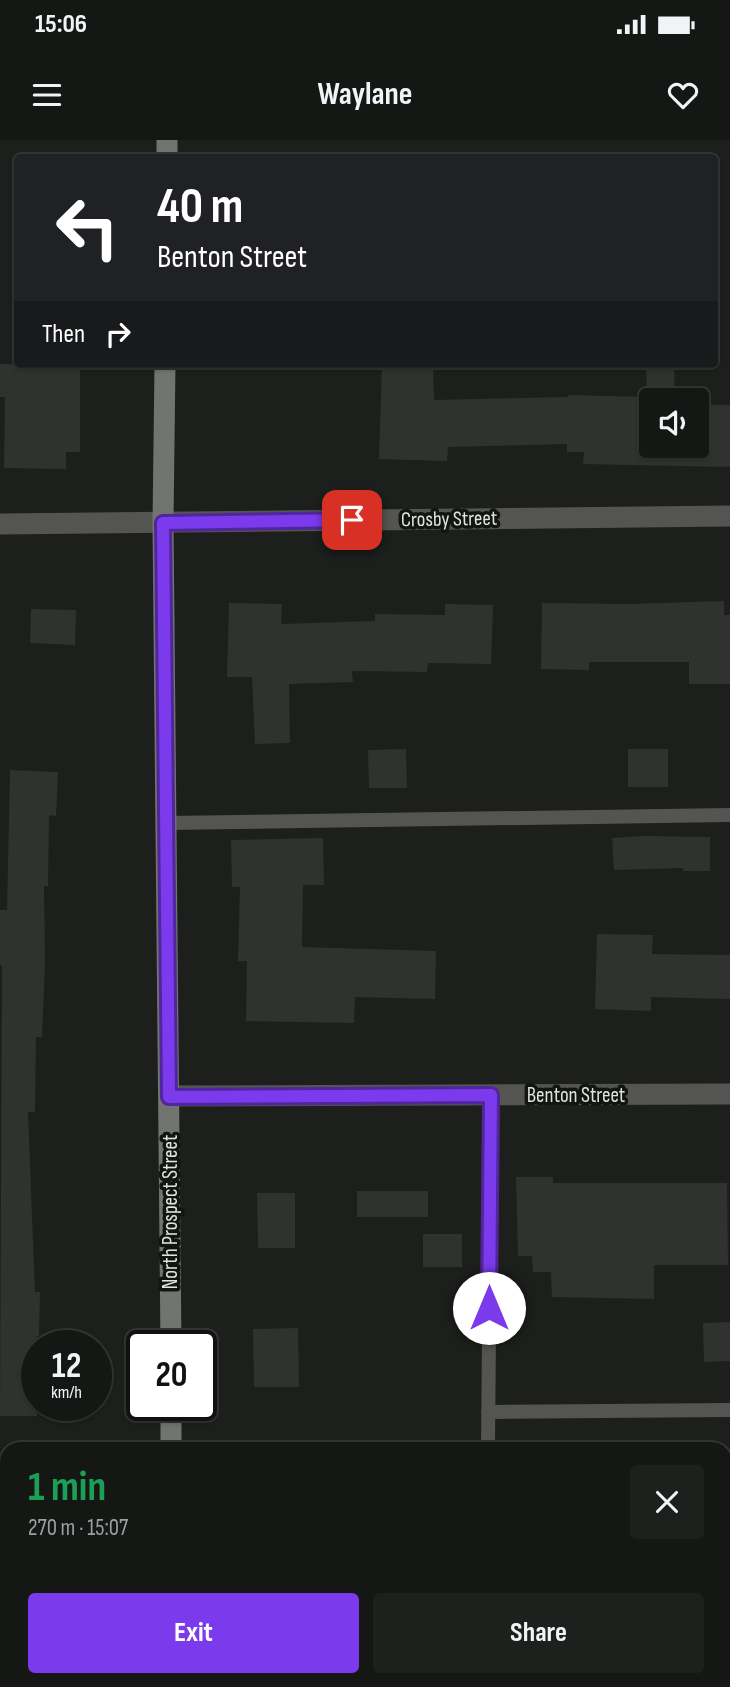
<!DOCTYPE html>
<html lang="en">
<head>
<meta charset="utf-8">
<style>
	:root { --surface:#151714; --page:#1e201d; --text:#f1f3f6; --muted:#9d9fa0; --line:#343634; --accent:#7c3aed }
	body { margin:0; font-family:"Sofia Sans Condensed",sans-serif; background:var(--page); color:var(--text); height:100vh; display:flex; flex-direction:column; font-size:26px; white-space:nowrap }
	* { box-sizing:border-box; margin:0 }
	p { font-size:23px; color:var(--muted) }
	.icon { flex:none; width:38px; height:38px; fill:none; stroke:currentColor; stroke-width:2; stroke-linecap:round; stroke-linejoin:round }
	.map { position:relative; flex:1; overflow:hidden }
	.side { position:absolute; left:0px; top:1302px; width:732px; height:245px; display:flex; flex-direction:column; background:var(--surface); border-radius:21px 21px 0 0; box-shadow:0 2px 5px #0004,0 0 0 2px var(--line) }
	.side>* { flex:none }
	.top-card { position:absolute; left:14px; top:14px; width:704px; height:214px; border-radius:7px; box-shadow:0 2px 5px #0004,0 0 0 2px var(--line); background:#202124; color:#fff; overflow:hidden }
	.tools { position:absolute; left:639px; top:248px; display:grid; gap:14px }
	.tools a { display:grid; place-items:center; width:70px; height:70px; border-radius:7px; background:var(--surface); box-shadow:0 2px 5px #0004,0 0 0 2px var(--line); font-size:35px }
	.speed { position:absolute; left:21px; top:1190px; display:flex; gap:14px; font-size:35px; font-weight:700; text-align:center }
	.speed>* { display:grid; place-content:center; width:91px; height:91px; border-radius:50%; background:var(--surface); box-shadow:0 2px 5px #0004,0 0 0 2px var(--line); line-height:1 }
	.speed small { font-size:18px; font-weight:400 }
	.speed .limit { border:4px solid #111; border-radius:10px; background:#fff; color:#111 }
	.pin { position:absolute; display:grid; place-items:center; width:60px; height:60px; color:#fff; margin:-30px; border-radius:14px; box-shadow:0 4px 10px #0006 }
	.me { position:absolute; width:77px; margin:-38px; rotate:0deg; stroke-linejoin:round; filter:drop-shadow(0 0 5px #0008) }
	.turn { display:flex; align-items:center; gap:24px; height:147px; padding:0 28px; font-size:32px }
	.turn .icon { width:91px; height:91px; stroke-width:2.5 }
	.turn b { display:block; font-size:49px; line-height:60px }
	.then { display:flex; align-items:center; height:66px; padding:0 28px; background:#0003; gap:14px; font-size:26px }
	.round { display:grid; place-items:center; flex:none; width:74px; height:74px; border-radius:7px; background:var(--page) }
	.overview { display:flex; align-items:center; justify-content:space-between; height:119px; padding:0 28px }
	h1 { font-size:42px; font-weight:700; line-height:52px; color:#1e9e55 }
	.cta { display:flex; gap:14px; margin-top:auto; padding:14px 28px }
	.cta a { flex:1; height:80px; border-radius:7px; background:var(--accent); color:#fff; font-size:28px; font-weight:700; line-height:80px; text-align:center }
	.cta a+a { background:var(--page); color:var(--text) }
	.status { display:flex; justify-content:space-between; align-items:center; height:49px; padding:0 35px; background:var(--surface); direction:ltr }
	.status svg { height:19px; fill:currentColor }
	header { display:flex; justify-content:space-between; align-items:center; height:91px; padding:0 28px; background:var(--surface); font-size:32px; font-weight:700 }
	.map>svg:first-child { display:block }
</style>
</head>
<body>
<div class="status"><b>15:06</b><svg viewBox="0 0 49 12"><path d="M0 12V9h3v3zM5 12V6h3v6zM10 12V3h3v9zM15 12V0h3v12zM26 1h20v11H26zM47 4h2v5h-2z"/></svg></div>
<header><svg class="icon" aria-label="menu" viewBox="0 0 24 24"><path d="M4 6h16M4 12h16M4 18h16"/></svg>Waylane<svg class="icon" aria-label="heart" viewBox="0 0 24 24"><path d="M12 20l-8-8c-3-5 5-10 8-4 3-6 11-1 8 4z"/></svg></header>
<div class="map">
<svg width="730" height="1547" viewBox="0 0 730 1547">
	<rect width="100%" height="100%" fill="#1c1f1b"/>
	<path fill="#2f322e" d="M 0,224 L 80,224 L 80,312 L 66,312 L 66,329 L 4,328 L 5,257 L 0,257 Z
		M 382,224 L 433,224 L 434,260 L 568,257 L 568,255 L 647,257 L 646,224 L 674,224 L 675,261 L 651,261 L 651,306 L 696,306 L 696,265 L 730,265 L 730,327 L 583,324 L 584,312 L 567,312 L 567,304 L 448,307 L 447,321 L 379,319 Z
		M 724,461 L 724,475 L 730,475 L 730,544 L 689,544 L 689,522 L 589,522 L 589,530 L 541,529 L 542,463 L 630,464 Z
		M 229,463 L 282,464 L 281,484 L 375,481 L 375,474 L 445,475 L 445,464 L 493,465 L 491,524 L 428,523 L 427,532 L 352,531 L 353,542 L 289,544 L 290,603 L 255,604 L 252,537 L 227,537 Z
		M 31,469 L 76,470 L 75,505 L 30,503 Z
		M 406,609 L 407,648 L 369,648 L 368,610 Z
		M 628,609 L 668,609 L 668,647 L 628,647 Z
		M 10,630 L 58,632 L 56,676 L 49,675 L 48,746 L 44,746 L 45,824 L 42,897 L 36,897 L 35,972 L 28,972 L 35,1152 L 40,1152 L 39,1196 L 37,1196 L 37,1276 L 0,1276 L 2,825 L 0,825 L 0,770 L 7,770 Z
		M 643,696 L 710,697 L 710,731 L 683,731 L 683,728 L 614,730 L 612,698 Z
		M 323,698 L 324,745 L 303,745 L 302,807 L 436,811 L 435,859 L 355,857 L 354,883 L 246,881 L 247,821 L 238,821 L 240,747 L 232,747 L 231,700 Z
		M 597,794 L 653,795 L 652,814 L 730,815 L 730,859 L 651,857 L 651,871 L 595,869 Z
		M 516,1037 L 553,1037 L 553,1043 L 727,1043 L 728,1125 L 654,1125 L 654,1159 L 552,1157 L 551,1132 L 533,1132 L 532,1116 L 518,1116 Z
		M 357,1051 L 428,1051 L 428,1077 L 357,1077 Z
		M 257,1053 L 295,1053 L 295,1108 L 258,1108 Z
		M 423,1094 L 462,1094 L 462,1127 L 423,1127 Z
		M 730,1182 L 730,1221 L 704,1222 L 703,1183 Z
		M 298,1188 L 299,1247 L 254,1247 L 253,1189 Z"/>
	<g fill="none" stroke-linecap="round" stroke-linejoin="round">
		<path stroke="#545553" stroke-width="14" d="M 166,683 L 730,675
			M 488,1272 L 730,1270
			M 488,1309 L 491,955
			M 488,1540 L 489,1547"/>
		<path stroke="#545553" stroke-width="21" d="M 0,384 L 730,376
			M 169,956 L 730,954"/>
		<path stroke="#727472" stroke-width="21" d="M 167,18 L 167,0
			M 165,224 L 163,383 L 171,1206
			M 171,1265 L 171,1309
			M 173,1540 L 173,1547"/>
	</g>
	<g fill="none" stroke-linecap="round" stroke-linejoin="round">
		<g stroke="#51269a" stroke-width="18">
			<path id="route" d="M 352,380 L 163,383 L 169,957 L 491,955 L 489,1168"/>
		</g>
		<use href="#route" stroke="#7c3aed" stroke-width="12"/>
	</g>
	<g text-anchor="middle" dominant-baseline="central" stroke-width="7" stroke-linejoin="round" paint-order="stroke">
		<g font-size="21" fill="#e1e3e1" stroke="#131512">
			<text transform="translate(449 379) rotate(-1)">Crosby Street</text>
			<text x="576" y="955">Benton Street</text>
			<text transform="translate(170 1072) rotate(-90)">North Prospect Street</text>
		</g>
	</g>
</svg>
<div class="tools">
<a><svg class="icon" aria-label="sound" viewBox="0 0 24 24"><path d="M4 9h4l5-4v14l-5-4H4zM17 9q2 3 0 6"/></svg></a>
</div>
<div class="speed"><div>12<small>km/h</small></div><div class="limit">20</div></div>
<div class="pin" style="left:352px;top:380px;background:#d93025"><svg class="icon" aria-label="arrive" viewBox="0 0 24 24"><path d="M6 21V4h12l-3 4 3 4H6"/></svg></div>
<svg class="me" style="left:489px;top:1168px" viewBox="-20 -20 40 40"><circle r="19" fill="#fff"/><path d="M0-13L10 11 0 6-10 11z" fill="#7c3aed"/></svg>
<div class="top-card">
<div class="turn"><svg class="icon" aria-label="left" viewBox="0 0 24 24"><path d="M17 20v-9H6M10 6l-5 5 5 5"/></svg><div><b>40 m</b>Benton Street</div></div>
<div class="then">Then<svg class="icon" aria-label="right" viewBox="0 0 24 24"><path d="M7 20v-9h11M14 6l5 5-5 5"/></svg></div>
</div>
<section class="side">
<div class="overview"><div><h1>1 min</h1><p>270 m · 15:07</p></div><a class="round"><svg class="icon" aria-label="close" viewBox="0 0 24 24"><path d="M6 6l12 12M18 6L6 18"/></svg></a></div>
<div class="cta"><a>Exit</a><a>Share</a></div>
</section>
</div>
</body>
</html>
